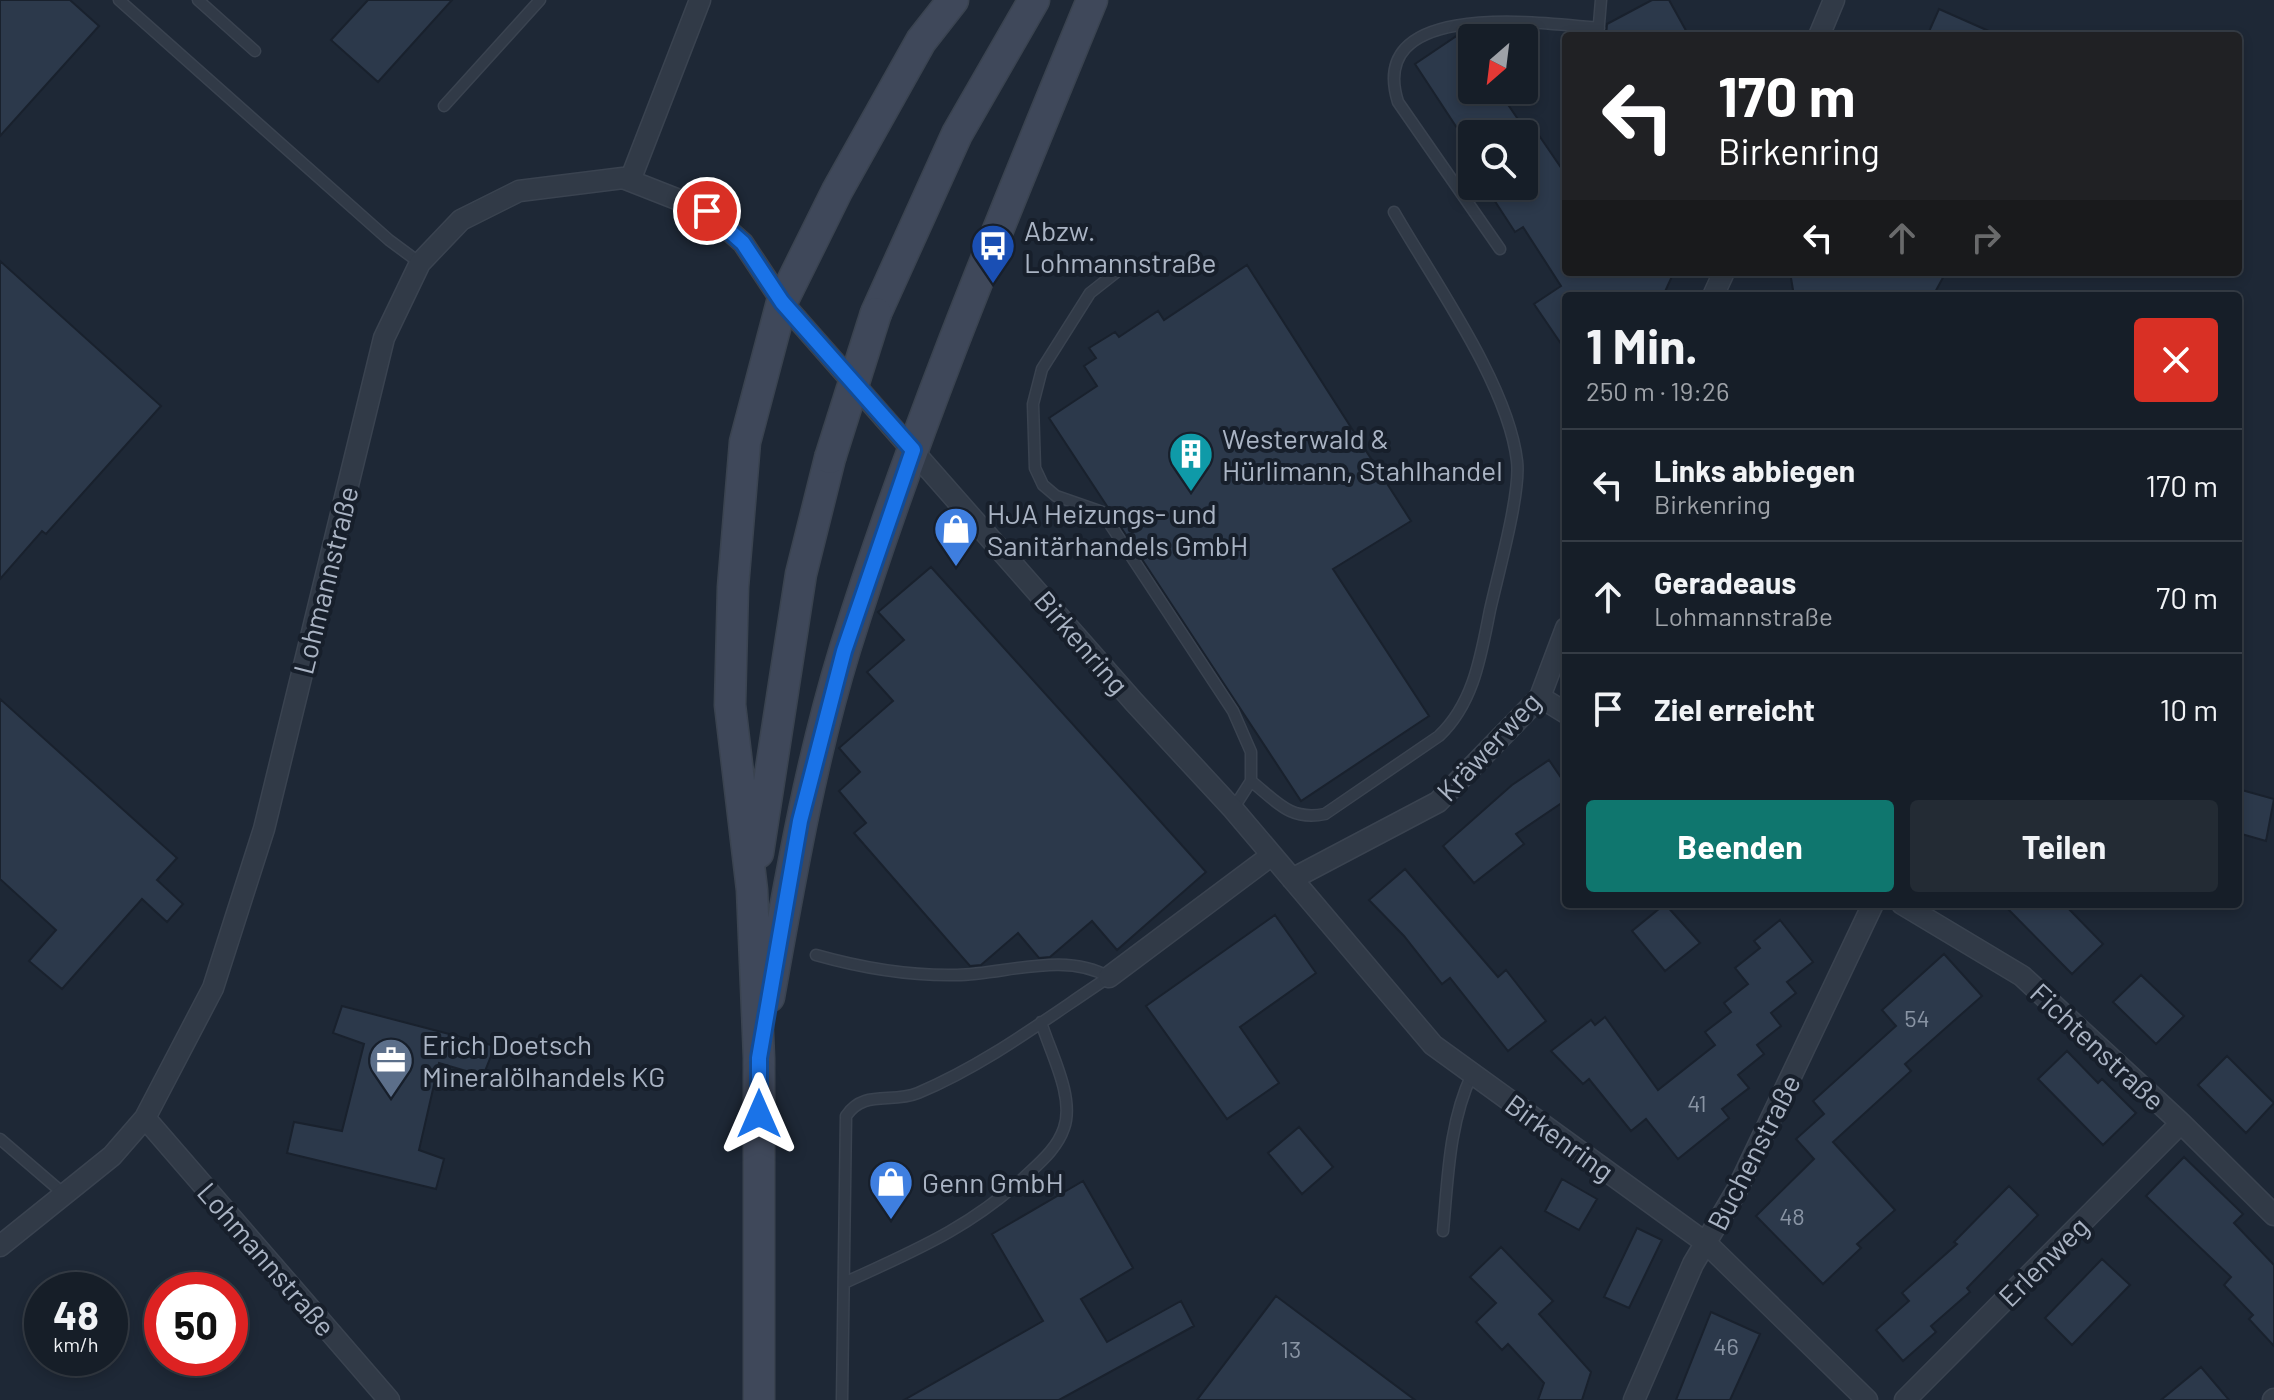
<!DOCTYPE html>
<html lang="de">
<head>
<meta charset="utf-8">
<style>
	:root { --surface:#161e28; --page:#232b34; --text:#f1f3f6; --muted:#9ea2a8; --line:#353c45; --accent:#0f766e }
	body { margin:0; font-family:Barlow,sans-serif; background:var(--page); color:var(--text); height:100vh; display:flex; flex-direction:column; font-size:30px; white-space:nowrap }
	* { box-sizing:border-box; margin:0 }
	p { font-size:26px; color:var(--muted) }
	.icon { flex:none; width:44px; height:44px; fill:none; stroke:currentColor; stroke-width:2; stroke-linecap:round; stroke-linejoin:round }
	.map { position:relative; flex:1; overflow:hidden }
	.sheet { position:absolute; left:1562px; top:292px; width:680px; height:616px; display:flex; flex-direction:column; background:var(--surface); border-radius:8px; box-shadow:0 4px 12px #0003,0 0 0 2px var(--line) }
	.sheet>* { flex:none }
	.hud { position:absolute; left:1562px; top:32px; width:680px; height:244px; border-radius:8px; box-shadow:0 4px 12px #0003,0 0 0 2px var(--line); background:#202124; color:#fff; overflow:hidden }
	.needle { width:52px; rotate:208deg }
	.fabs { position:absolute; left:1458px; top:24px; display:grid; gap:16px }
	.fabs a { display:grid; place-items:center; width:80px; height:80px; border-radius:8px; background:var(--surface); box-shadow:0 4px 12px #0003,0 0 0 2px var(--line); font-size:40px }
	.speed { position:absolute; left:24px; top:1272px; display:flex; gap:16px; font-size:40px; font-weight:700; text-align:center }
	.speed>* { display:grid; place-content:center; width:104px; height:104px; border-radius:50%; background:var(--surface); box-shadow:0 4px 12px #0003,0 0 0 2px var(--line); line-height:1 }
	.speed small { font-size:20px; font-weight:400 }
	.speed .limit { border:12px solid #d22; background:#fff; color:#111 }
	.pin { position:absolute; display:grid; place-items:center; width:68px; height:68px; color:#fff; margin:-34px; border:4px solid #fff; border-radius:50%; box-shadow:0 2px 8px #0007 }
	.me { position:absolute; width:88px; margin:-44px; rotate:0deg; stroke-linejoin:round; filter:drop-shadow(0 0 6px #0008) }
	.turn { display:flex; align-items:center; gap:28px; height:168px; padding:0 24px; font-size:36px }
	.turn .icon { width:104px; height:104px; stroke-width:2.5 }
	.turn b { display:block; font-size:56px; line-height:68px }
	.lanes { display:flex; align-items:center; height:76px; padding:0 24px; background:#0003; justify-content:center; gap:40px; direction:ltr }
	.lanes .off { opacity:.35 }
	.round { display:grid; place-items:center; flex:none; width:84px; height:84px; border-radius:8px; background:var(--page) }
	.summary { display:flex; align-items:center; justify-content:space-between; height:136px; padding:0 24px }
	h1 { font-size:48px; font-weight:700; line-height:60px }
	.cta { display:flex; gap:16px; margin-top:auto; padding:16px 24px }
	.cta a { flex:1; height:92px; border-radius:8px; background:var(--accent); color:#fff; font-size:32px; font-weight:700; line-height:92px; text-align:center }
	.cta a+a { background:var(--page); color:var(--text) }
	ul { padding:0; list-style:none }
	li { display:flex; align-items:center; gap:24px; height:112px; padding:0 24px; border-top:2px solid var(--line) }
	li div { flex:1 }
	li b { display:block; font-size:30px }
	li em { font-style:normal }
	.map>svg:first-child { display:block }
</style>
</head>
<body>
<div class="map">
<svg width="2274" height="1400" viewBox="0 0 2274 1400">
	<rect width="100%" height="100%" fill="#1e2836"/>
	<path fill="#2c394b" stroke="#19212d" stroke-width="2" d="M 0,0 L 70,0 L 99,26 L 0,136 Z
		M 368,0 L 452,0 L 378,82 L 331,40 Z
		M 1652,0 L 1669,0 L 1689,36 L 1606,36 L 1607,24 Z
		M 1939,9 L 2000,36 L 1927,36 Z
		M 1461,33 L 1472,50 L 1472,90 L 1498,90 L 1528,134 L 1461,134 L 1415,64 Z
		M 1538,134 L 1566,175 L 1566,272 L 1674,272 L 1663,296 L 1566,294 L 1566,351 L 1534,304 L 1561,286 L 1523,227 L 1515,232 L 1485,186 L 1524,186 L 1524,144 Z
		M 0,261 L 161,406 L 46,534 L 42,531 L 0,579 Z
		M 1247,265 L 1411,521 L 1333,569 L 1429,716 L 1301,801 L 1049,418 L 1097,386 L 1084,366 L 1096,358 L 1089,348 L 1115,332 L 1119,337 L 1158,311 L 1164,320 Z
		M 1790,272 L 1946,272 L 1933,296 L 1794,296 Z
		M 931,567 L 1206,872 L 1117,950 L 1092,921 L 1050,957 L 1039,958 L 1018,933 L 981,965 L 970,966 L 854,833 L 866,823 L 839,791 L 860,772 L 839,748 L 893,701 L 867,672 L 904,640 L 878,612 Z
		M 0,699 L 177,858 L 157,880 L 183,904 L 167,922 L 142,899 L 62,989 L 29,961 L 56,930 L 0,879 Z
		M 1549,760 L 1566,785 L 1566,800 L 1516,834 L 1524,844 L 1474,883 L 1443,846 L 1512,785 Z
		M 2238,789 L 2274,799 L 2266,841 L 2238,833 Z
		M 1405,869 L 1498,977 L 1506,970 L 1546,1021 L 1508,1051 L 1450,978 L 1442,984 L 1404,936 L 1369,900 Z
		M 1665,904 L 1700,943 L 1665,971 L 1632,931 Z
		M 2003,904 L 2064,904 L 2103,944 L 2072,974 Z
		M 1275,915 L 1316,973 L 1240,1027 L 1279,1083 L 1227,1119 L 1146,1006 Z
		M 1780,920 L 1813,962 L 1787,982 L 1796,993 L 1771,1013 L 1781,1026 L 1757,1045 L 1764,1054 L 1738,1075 L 1749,1088 L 1722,1109 L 1729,1118 L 1678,1159 L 1646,1119 L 1631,1131 L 1589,1079 L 1583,1084 L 1551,1051 L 1591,1020 L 1595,1025 L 1605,1017 L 1658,1090 L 1715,1045 L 1705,1032 L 1731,1012 L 1724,1003 L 1748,984 L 1735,968 L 1760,948 L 1754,941 Z
		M 1944,954 L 1982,996 L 1905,1064 L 1911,1071 L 1833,1142 L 1895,1210 L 1857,1244 L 1861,1248 L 1823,1284 L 1756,1216 L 1814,1159 L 1796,1139 L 1824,1114 L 1813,1101 L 1896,1026 L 1882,1010 Z
		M 2141,975 L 2184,1016 L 2156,1044 L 2113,1002 Z
		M 342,1006 L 495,1046 L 483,1076 L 439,1063 L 419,1150 L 444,1159 L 436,1189 L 287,1153 L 294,1122 L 342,1131 L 364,1044 L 333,1033 Z
		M 2067,1051 L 2098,1083 L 2102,1079 L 2136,1113 L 2103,1145 L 2038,1079 Z
		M 2227,1056 L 2274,1103 L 2246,1133 L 2198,1085 Z
		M 1299,1127 L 1333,1167 L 1302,1194 L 1268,1153 Z
		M 2184,1157 L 2243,1214 L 2234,1223 L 2274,1265 L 2274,1346 L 2249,1319 L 2253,1315 L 2224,1285 L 2231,1277 L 2146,1196 Z
		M 1562,1179 L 1597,1199 L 1579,1230 L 1545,1211 Z
		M 1083,1181 L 1133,1268 L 1081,1299 L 1107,1342 L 1181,1301 L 1194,1326 L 1059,1400 L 904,1400 L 1043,1321 L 992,1234 Z
		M 2009,1186 L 2038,1215 L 1967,1288 L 1970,1292 L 1931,1326 L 1936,1332 L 1903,1361 L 1876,1330 L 1909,1301 L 1902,1293 L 1957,1244 L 1954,1242 Z
		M 1637,1228 L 1662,1240 L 1629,1308 L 1604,1297 Z
		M 1501,1247 L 1553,1301 L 1539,1314 L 1591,1372 L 1582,1400 L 1538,1400 L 1544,1383 L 1508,1344 L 1502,1350 L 1476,1322 L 1496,1303 L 1470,1277 Z
		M 2102,1259 L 2130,1285 L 2072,1345 L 2045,1318 Z
		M 1276,1296 L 1415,1400 L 1197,1400 Z
		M 1711,1312 L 1760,1334 L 1730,1400 L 1676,1400 Z
		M 2201,1367 L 2229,1400 L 2161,1400 Z"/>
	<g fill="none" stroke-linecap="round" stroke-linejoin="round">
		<g stroke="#3a4350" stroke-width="13">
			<path id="service" d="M 119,0 L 389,240 L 420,263
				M 198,0 L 255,51
				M 1598,36 L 1601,0
				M 444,106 L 540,0
				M 1500,249 L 1398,102 C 1366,0 1536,22 1599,28
				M 1123,267 L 1090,293 L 1042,369 L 1033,404 L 1035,468 L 1043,485 L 1056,496 L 1102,512 L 1233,711 L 1251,752 L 1251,781 L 1233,809
				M 1251,781 C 1277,802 1290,821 1325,814 L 1439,736 C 1474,703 1481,655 1490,610 C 1498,574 1521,493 1517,461 C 1508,384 1433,280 1394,212
				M 816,955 C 862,968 909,976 957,975 C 1006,974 1065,951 1109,977 C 1047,1018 987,1064 918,1093 C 891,1104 864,1089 846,1116 L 842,1400
				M 0,1139 L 64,1194
				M 1443,1231 C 1448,1177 1449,1123 1472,1074
				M 844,1283 C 916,1250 972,1227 1031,1171 C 1044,1159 1058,1146 1064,1128 C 1075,1097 1050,1052 1041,1022"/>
		</g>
		<g stroke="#3a4350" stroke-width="23">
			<path id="minor" d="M 1819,36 L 1834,0
				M 631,178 L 700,0
				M 1713,296 L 1724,272
				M 1540,697 L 1566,713
				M 1292,879 L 1438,802 L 1540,697 L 1566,628
				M 1902,904 L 2022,976 L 2181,1123 L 2274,1215
				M 1109,977 L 1272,855
				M 145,1118 L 389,1400
				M 0,1246 L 112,1156 L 145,1118 L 213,988 L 264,829 L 384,338 L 420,263 L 461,220 L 519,191 L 623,178 L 707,211 L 743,243 L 782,302 L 1134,702 L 1233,809 L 1433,1045 L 1706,1243 L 1867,1400
				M 1634,1400 L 1693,1264 L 1737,1190 L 1873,904
				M 1905,1400 L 2181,1123
				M 2273,1400 L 2274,1399"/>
		</g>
		<g stroke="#3a4350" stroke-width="33">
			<path id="secondary" d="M 876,313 L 957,134 L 1034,0
				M 758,853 L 801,574 L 830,458
				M 769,997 C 790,880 810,763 845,649 C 914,428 1004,214 1092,0
				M 759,1400 L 759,1058 L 752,890 L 730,705 L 733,587 L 745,442 L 782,302 L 837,191 L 921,41 L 953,0"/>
		</g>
		<use href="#service" stroke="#313a47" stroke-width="10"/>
		<use href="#minor" stroke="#313a47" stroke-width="20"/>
		<use href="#secondary" stroke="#3f485a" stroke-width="30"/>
		<g stroke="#3a4350" stroke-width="33" stroke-linecap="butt">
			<path id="secondary-bridge" d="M 830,458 L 876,313"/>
		</g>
		<use href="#secondary-bridge" stroke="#3f485a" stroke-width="30"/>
	</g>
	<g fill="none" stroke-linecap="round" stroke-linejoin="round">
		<g stroke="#114b97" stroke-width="20">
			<path id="route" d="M 707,211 L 743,243 L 782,302 L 913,450 L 844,651 L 800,821 L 759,1058 L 759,1114"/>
		</g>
		<use href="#route" stroke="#1a73e8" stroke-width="14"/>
	</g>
	<defs>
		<g id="bus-pin" transform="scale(2.3)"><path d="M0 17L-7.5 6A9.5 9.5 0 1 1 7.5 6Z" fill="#1a4fb4" stroke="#171f2b"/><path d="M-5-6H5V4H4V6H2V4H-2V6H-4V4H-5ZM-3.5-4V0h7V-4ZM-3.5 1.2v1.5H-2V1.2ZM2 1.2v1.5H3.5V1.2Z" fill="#fff"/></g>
		<g id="building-pin" transform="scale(2.3)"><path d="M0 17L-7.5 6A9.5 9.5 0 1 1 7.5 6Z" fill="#0f9aa8" stroke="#171f2b"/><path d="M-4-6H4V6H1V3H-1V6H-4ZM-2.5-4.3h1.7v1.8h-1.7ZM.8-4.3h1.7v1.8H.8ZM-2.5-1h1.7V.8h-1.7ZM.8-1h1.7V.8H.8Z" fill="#fff"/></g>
		<g id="shop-pin" transform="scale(2.3)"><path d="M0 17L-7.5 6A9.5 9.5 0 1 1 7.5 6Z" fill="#3f7fe0" stroke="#171f2b"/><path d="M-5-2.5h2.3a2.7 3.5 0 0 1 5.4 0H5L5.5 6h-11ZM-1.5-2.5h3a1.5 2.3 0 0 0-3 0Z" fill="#fff"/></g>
		<g id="office-pin" transform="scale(2.3)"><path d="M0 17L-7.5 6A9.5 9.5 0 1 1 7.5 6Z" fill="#5c6f8a" stroke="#171f2b"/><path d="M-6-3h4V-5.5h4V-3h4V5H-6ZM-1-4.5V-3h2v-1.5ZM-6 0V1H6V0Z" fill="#fff"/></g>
	</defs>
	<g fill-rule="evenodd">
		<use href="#bus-pin" x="993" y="246"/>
		<use href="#building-pin" x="1191" y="454"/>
		<use href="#shop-pin" x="956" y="529"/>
		<use href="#office-pin" x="391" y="1060"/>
		<use href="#shop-pin" x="891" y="1182"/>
	</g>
	<g text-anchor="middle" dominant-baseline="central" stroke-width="8" stroke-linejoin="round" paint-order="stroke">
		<g font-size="24" fill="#8994a4">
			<text x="1917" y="1017">54</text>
			<text x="1697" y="1102">41</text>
			<text x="1792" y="1215">48</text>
			<text x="1726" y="1345">46</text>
			<text x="1291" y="1348">13</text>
		</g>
		<g font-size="28" fill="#aab4c4" stroke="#171f2b" text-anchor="start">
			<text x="1024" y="230">Abzw.<tspan x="1024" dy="32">Lohmannstraße</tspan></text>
			<text x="1222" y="438">Westerwald &amp;<tspan x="1222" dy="32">Hürlimann, Stahlhandel</tspan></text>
			<text x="987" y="513">HJA Heizungs- und<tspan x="987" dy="32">Sanitärhandels GmbH</tspan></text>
			<text x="422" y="1044">Erich Doetsch<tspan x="422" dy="32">Mineralölhandels KG</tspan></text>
			<text x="922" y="1182">Genn GmbH</text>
		</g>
		<g font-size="28" fill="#aab4c4" stroke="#171f2b">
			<text transform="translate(325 580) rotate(-76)">Lohmannstraße</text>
			<text transform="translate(1082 642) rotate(49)">Birkenring</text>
			<text transform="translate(1488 746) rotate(-47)">Kräwerweg</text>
			<text transform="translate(2098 1046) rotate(43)">Fichtenstraße</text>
			<text transform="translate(1560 1137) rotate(36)">Birkenring</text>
			<text transform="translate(1753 1152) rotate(-63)">Buchenstraße</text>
			<text transform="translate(267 1259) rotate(49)">Lohmannstraße</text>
			<text transform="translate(2043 1261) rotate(-45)">Erlenweg</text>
		</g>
	</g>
</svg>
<div class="fabs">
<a><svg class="needle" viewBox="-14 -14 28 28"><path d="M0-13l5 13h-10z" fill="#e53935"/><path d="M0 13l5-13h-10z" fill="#9ea2a8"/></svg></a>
<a><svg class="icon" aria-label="search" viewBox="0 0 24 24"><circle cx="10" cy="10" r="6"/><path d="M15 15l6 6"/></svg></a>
</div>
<div class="speed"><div>48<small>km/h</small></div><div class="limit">50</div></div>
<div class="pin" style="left:707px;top:211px;background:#d93025"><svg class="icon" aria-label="arrive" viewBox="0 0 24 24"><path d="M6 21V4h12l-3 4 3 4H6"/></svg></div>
<svg class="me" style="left:759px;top:1114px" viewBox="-20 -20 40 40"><path d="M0-17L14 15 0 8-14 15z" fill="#1a73e8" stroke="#fff" stroke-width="4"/></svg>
<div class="hud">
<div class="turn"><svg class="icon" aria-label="left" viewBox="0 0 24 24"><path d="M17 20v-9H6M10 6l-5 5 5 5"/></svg><div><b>170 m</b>Birkenring</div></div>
<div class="lanes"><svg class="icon" aria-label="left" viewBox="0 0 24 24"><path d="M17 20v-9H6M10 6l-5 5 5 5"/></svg><svg class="icon off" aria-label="ahead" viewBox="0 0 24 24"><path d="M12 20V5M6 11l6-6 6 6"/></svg><svg class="icon off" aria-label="right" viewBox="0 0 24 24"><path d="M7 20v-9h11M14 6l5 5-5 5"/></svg></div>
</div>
<section class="sheet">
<div class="summary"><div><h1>1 Min.</h1><p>250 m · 19:26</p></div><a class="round" style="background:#d93025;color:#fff"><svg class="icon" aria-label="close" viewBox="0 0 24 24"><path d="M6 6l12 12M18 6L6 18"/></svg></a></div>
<ul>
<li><svg class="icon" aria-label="left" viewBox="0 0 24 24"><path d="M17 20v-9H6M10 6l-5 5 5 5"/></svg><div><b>Links abbiegen</b><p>Birkenring</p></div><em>170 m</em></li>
<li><svg class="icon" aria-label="ahead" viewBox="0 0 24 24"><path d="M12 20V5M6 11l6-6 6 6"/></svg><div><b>Geradeaus</b><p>Lohmannstraße</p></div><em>70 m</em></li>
<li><svg class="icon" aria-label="arrive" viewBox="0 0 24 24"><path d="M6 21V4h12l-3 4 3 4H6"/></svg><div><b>Ziel erreicht</b></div><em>10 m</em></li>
</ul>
<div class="cta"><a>Beenden</a><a>Teilen</a></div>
</section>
</div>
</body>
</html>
